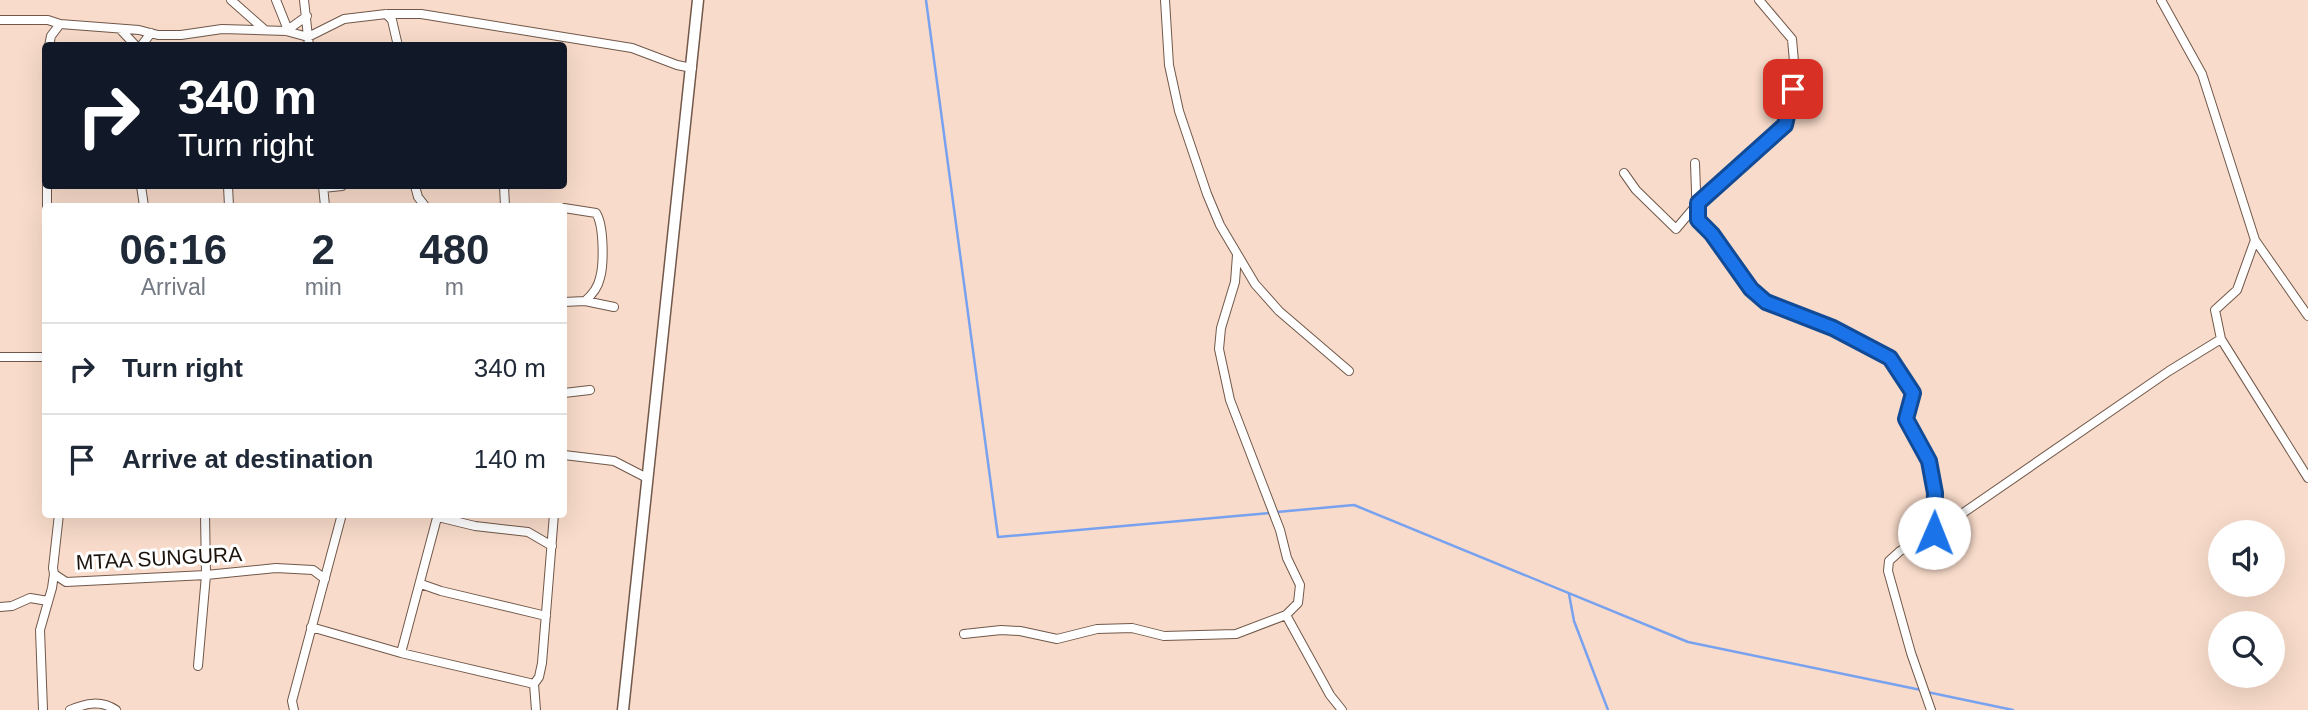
<!DOCTYPE html>
<html lang="en">
<head>
<meta charset="utf-8">
<style>
	:root { --surface:#fff; --page:#f6f6f7; --text:#1f2937; --muted:#747a83; --line:#e0e1e3 }
	body { margin:0; font-family:Arial,sans-serif; background:var(--page); color:var(--text); height:100vh; display:flex; flex-direction:column; font-size:26px; white-space:nowrap }
	* { box-sizing:border-box; margin:0 }
	p { font-size:23px; color:var(--muted) }
	.icon { flex:none; width:38px; height:38px; fill:none; stroke:currentColor; stroke-width:2; stroke-linecap:round; stroke-linejoin:round }
	.map { position:relative; flex:1; overflow:hidden }
	.side { position:absolute; left:42px; top:203px; width:525px; height:315px; display:flex; flex-direction:column; background:var(--surface); border-radius:7px; box-shadow:0 7px 28px #0002 }
	.side>* { flex:none }
	.top-card { position:absolute; left:42px; top:42px; width:525px; height:147px; border-radius:7px; box-shadow:0 7px 28px #0002; background:#111827; color:#fff; overflow:hidden }
	.fabs { position:absolute; left:2208px; top:520px; display:grid; gap:14px }
	.fabs a { display:grid; place-items:center; width:77px; height:77px; border-radius:50%; background:var(--surface); box-shadow:0 7px 28px #0002; font-size:35px }
	.pin { position:absolute; display:grid; place-items:center; width:60px; height:60px; color:#fff; margin:-30px; border-radius:14px; box-shadow:0 4px 10px #0006 }
	.me { position:absolute; width:77px; margin:-38px; rotate:1deg; stroke-linejoin:round; filter:drop-shadow(0 0 5px #0008) }
	.turn { display:flex; align-items:center; gap:24px; height:147px; padding:0 21px; font-size:32px }
	.turn .icon { width:91px; height:91px; stroke-width:2.5 }
	.turn b { display:block; font-size:49px; line-height:60px }
	.eta { display:flex; justify-content:space-evenly; align-items:center; height:119px; text-align:center }
	.eta b { font-size:42px; font-weight:700; line-height:49px }
	ul { padding:0; list-style:none }
	li { display:flex; align-items:center; gap:21px; height:91px; padding:0 21px; border-top:2px solid var(--line) }
	li div { flex:1 }
	li b { display:block; font-size:26px }
	li em { font-style:normal }
	.map>svg:first-child { display:block }
</style>
</head>
<body>
<div class="map">
<svg width="2308" height="710" viewBox="0 0 2308 710">
	<rect width="100%" height="100%" fill="#f8dbca"/>
	<g fill="none" stroke-linecap="round" stroke-linejoin="round">
		<path stroke="#78a2ef" stroke-width="2.5" d="M 926,0 L 998,537 L 1270,513
			M 1277,512 L 1354,505 L 1688,642 L 1921,690
			M 1569,594 L 1574,621 L 1608,710
			M 1927,692 L 2013,710"/>
		<g stroke="#71584a" stroke-width="10">
			<path id="street" d="M 231,0 L 265,30
				M 276,0 L 288,30
				M 304,0 L 309,46
				M 1165,0 L 1169,65 L 1179,111 L 1207,194 L 1220,225 L 1255,284 L 1279,311 L 1349,371
				M 2161,0 L 2202,74 L 2255,240 L 2308,316
				M 386,14 L 392,20 L 398,46
				M 0,20 L 48,20 L 60,24
				M 120,29 L 136,46
				M 286,31 L 307,16
				M 49,46 L 51,36 L 60,24 L 139,30 L 158,35 L 181,35 L 222,29 L 286,31 L 308,37 L 344,19 L 386,14 L 421,14 L 632,48 L 677,65 L 692,68
				M 141,46 L 151,33
				M 1695,163 L 1697,220 L 1712,234 L 1751,289 L 1766,302 L 1833,328 L 1890,358 L 1913,393 L 1906,419 L 1929,461 L 1935,493 L 1934,533
				M 1624,173 L 1636,190 L 1676,229 L 1698,203 L 1785,125 L 1795,73 L 1792,39 L 1759,0
				M 47,186 L 47,206
				M 141,186 L 144,206
				M 228,186 L 229,206
				M 323,186 L 325,206
				M 415,186 L 418,197 L 425,206
				M 504,186 L 505,206
				M 323,188 L 342,186
				M 564,208 L 596,213 C 604,225 604,264 600,278 C 598,287 592,295 585,301
				M 2255,240 L 2237,290 L 2215,310 L 2221,339 L 2308,478
				M 1237,255 L 1235,282 L 1221,328 L 1219,349 L 1230,400 L 1280,530 L 1287,558 L 1300,585 L 1298,603 L 1286,615
				M 564,302 L 585,301 L 614,307
				M 0,357 L 46,357
				M 564,393 L 590,390
				M 564,455 L 614,461 L 647,478
				M 59,514 L 53,568 L 54,574 L 66,582 L 206,575 L 276,568 L 313,570 L 325,579
				M 438,517 L 475,526 L 528,532 L 552,546
				M 421,584 L 441,591 L 546,616
				M 0,607 L 12,606 L 30,598 L 48,601
				M 311,627 L 401,653 L 534,684 L 539,677 L 542,663 L 554,514
				M 964,634 L 1001,630 L 1020,631 L 1057,639 L 1097,629 L 1132,628 L 1164,636 L 1236,634 L 1286,615 L 1330,695 L 1342,710
				M 401,653 L 438,514
				M 198,666 L 206,575 L 205,514
				M 534,684 L 536,710
				M 43,710 L 40,630 L 52,588 L 54,574
				M 70,710 C 86,703 101,700 116,710
				M 294,710 L 292,701 L 342,514
				M 1931,710 L 1911,653 L 1888,571 L 1889,561 L 1900,551 L 1934,533 L 2169,371 L 2221,339"/>
		</g>
		<g stroke="#71584a" stroke-width="13">
			<path id="secondary" d="M 623,710 L 698,0"/>
		</g>
		<use href="#street" stroke="#fff" stroke-width="8"/>
		<use href="#secondary" stroke="#fff" stroke-width="10"/>
	</g>
	<g fill="none" stroke-linecap="round" stroke-linejoin="round">
		<g stroke="#114b97" stroke-width="18">
			<path id="route" d="M 1793,89 L 1785,125 L 1698,203 L 1698,220 L 1712,234 L 1751,289 L 1766,302 L 1833,328 L 1890,358 L 1913,393 L 1906,419 L 1929,461 L 1935,493 L 1934,533"/>
		</g>
		<use href="#route" stroke="#1a73e8" stroke-width="12"/>
	</g>
	<g text-anchor="middle" dominant-baseline="central" stroke-width="6" stroke-linejoin="round" paint-order="stroke">
		<g font-size="21" fill="#1c130d" stroke="#fff">
			<text transform="translate(159 558) rotate(-3)">MTAA SUNGURA</text>
		</g>
	</g>
</svg>
<div class="fabs">
<a><svg class="icon" aria-label="sound" viewBox="0 0 24 24"><path d="M4 9h4l5-4v14l-5-4H4zM17 9q2 3 0 6"/></svg></a>
<a><svg class="icon" aria-label="search" viewBox="0 0 24 24"><circle cx="10" cy="10" r="6"/><path d="M15 15l6 6"/></svg></a>
</div>
<div class="pin" style="left:1793px;top:89px;background:#d93025"><svg class="icon" aria-label="arrive" viewBox="0 0 24 24"><path d="M6 21V4h12l-3 4 3 4H6"/></svg></div>
<svg class="me" style="left:1934px;top:533px" viewBox="-20 -20 40 40"><circle r="19" fill="#fff"/><path d="M0-13L10 11 0 6-10 11z" fill="#1a73e8"/></svg>
<div class="top-card">
<div class="turn"><svg class="icon" aria-label="right" viewBox="0 0 24 24"><path d="M7 20v-9h11M14 6l5 5-5 5"/></svg><div><b>340 m</b>Turn right</div></div>
</div>
<section class="side">
<div class="eta">
<div><b>06:16</b><p>Arrival</p></div>
<div><b>2</b><p>min</p></div>
<div><b>480</b><p>m</p></div>
</div>
<ul>
<li><svg class="icon" aria-label="right" viewBox="0 0 24 24"><path d="M7 20v-9h11M14 6l5 5-5 5"/></svg><div><b>Turn right</b></div><em>340 m</em></li>
<li><svg class="icon" aria-label="arrive" viewBox="0 0 24 24"><path d="M6 21V4h12l-3 4 3 4H6"/></svg><div><b>Arrive at destination</b></div><em>140 m</em></li>
</ul>
</section>
</div>
</body>
</html>
